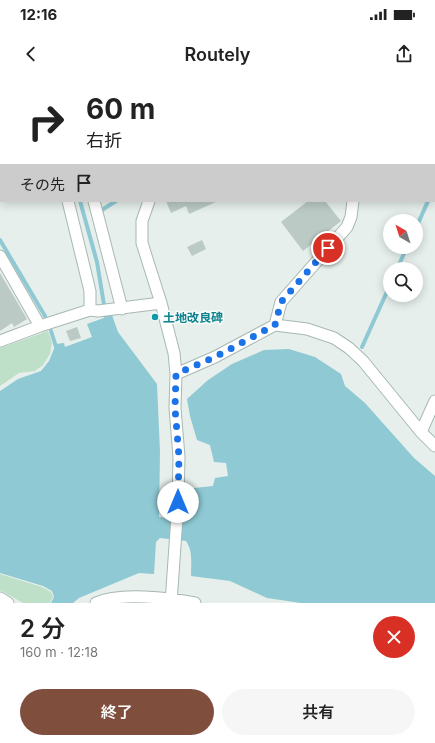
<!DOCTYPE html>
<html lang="ja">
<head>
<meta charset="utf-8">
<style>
	:root { --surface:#fff; --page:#f6f6f6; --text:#222; --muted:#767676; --accent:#804e3d }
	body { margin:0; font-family:Inter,"Noto Sans JP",sans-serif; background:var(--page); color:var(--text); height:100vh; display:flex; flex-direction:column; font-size:15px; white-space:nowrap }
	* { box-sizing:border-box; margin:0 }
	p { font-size:13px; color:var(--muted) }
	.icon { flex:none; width:22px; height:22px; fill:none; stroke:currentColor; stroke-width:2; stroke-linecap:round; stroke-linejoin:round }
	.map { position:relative; height:523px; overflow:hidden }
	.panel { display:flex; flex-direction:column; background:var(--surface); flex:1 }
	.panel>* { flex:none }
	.top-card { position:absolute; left:0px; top:0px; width:435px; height:122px; box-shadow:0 2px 10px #0003; background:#fff; color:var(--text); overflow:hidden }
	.needle { width:26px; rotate:321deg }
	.controls { position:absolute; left:383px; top:134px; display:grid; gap:8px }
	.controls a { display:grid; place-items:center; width:40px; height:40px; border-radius:50%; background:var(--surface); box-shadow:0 2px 10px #0003; font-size:20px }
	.pin { position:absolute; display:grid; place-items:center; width:34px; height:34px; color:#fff; margin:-17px; border:2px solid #fff; border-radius:50%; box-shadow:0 1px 4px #0007 }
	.me { position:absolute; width:44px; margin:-22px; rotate:0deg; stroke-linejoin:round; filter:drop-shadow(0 0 3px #0008) }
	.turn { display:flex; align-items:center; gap:14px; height:84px; padding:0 20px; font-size:18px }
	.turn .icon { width:52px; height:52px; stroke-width:2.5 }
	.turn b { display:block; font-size:28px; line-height:34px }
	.then { display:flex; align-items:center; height:38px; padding:0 20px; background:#0003; gap:8px; font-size:15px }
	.round { display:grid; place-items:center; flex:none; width:42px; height:42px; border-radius:21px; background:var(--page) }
	.headline { display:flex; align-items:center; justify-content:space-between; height:68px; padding:0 20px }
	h1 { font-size:24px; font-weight:600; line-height:30px }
	.button { display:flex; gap:8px; margin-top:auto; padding:8px 20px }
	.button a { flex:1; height:46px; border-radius:24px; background:var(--accent); color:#fff; font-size:16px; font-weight:600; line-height:46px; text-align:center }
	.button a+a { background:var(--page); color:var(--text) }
	.status { display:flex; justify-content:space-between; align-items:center; height:28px; padding:0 20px; background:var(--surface); direction:ltr }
	.status svg { height:11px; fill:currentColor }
	header { display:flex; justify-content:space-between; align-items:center; height:52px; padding:0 20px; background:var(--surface); font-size:18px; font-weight:600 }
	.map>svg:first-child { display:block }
</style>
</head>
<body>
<div class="status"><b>12:16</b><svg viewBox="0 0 49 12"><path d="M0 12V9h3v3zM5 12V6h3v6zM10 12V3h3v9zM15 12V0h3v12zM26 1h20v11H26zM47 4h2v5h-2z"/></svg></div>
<header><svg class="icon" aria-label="back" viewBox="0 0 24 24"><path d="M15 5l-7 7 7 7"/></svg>Routely<svg class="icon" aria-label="share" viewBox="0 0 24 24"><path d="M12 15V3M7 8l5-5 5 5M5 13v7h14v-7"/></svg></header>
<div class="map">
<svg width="435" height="523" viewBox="0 0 435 523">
	<rect width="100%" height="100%" fill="#e6efeb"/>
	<path fill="#bfe0c8" d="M 48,251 L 52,263 L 50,274 L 43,285 L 35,291 L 19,293 L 0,306 L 0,268 Z
		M 0,494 L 42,507 L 51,512 L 53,517 L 50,523 L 23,523 L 0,510 Z"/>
	<path fill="#8ec9d4" d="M 112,235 L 118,252 L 157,304 L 160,372 L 159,437 L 190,440 L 194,408 L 213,406 L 215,398 L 228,396 L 226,383 L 214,382 L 210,365 L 197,360 L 190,336 L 187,319 L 208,300 L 232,284 L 264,270 L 289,269 L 315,277 L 341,294 L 345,306 L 365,323 L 414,378 L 435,396 L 435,523 L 301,523 L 267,518 L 230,501 L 191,496 C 191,483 193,471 186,461 L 160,458 L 156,462 L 154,494 L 139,493 L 79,518 L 73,523 L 51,523 L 54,517 L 52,511 L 43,506 L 0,493 L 0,311 L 18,299 L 41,291 L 49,281 L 56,264 L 64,263 L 65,267 L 92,257 L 87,244 Z"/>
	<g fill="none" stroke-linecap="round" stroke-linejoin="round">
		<path stroke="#8ec9d4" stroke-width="4" d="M 46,0 L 47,1
			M 148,0 L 148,1
			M 249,0 L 249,1
			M 434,109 L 435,106
			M 80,121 L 97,182 L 106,237 L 105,242
			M 102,130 L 116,121
			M 416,148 L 428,121
			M 0,160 L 45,236
			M 397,189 L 407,167
			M 51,251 L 57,270
			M 362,267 L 390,205"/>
	</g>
	<path fill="#bbcac4" d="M 166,121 L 218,121 L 189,134 L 186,126 L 171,133 Z
		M 308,121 L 325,121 L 341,141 L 303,171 L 281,142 Z
		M 202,160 L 206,169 L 192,176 L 187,167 Z
		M 0,193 L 27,239 L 14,247 L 12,243 L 0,251 Z
		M 77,247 L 81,258 L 70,261 L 66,251 Z"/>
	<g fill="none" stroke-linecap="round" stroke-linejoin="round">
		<g stroke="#a8b8b2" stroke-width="13">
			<path id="street" d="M 36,0 L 36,1
				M 59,0 L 60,1
				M 263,0 L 263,1
				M 362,1 L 362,0
				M 68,121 L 90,211 L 90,230
				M 94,121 L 122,229
				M 149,121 L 142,141 L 142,163 L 161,223 L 174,273 L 176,294 L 175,328 L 179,377 L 178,422 L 171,523
				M 0,176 L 40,246
				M 275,245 L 281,222 L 347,147 L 351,137 L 353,121
				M 0,261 L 40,246 L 90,230 L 98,231 L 161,223
				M 176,294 L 215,277 L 275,245 L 307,249 L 334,258 L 349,268 L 363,281 L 421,352 L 435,366
				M 421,352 L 435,321
				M 0,518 L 8,523
				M 96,523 C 120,512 169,518 195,523"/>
		</g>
		<use href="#street" stroke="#fff" stroke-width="11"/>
	</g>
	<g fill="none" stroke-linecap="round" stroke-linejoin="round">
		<path stroke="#1a73e8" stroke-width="7" stroke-dasharray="0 12.6" d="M 178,422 L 179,377 L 175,328 L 176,294 L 215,277 L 275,245 L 281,222 L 328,168"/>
	</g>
	<circle fill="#0f9aa8" stroke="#f7fbf9" stroke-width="1.5" cx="155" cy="237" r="4"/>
	<g text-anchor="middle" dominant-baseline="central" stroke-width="3" stroke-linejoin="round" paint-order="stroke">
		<g font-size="12" font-weight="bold" fill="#0d838f" stroke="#f7fbf9" text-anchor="start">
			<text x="163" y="237">土地改良碑</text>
		</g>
	</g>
</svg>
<div class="controls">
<a><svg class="needle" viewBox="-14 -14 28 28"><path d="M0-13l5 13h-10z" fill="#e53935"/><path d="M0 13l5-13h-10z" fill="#767676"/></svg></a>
<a><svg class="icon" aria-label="search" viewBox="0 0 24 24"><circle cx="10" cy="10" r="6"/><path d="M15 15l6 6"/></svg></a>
</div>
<div class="pin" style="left:328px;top:168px;background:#d93025"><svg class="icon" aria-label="arrive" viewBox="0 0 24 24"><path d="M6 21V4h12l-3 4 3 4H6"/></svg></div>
<svg class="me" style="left:178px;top:422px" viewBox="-20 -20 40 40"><circle r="19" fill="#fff"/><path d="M0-13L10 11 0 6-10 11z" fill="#1a73e8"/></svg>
<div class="top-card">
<div class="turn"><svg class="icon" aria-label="right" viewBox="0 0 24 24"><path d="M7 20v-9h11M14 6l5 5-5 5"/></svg><div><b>60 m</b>右折</div></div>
<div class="then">その先<svg class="icon" aria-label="arrive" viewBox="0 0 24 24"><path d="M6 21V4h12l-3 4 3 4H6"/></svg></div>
</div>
</div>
<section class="panel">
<div class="headline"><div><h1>2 分</h1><p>160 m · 12:18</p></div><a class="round" style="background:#d93025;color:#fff"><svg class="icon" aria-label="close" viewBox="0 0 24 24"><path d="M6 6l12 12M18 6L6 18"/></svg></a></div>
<div class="button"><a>終了</a><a>共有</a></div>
</section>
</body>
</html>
